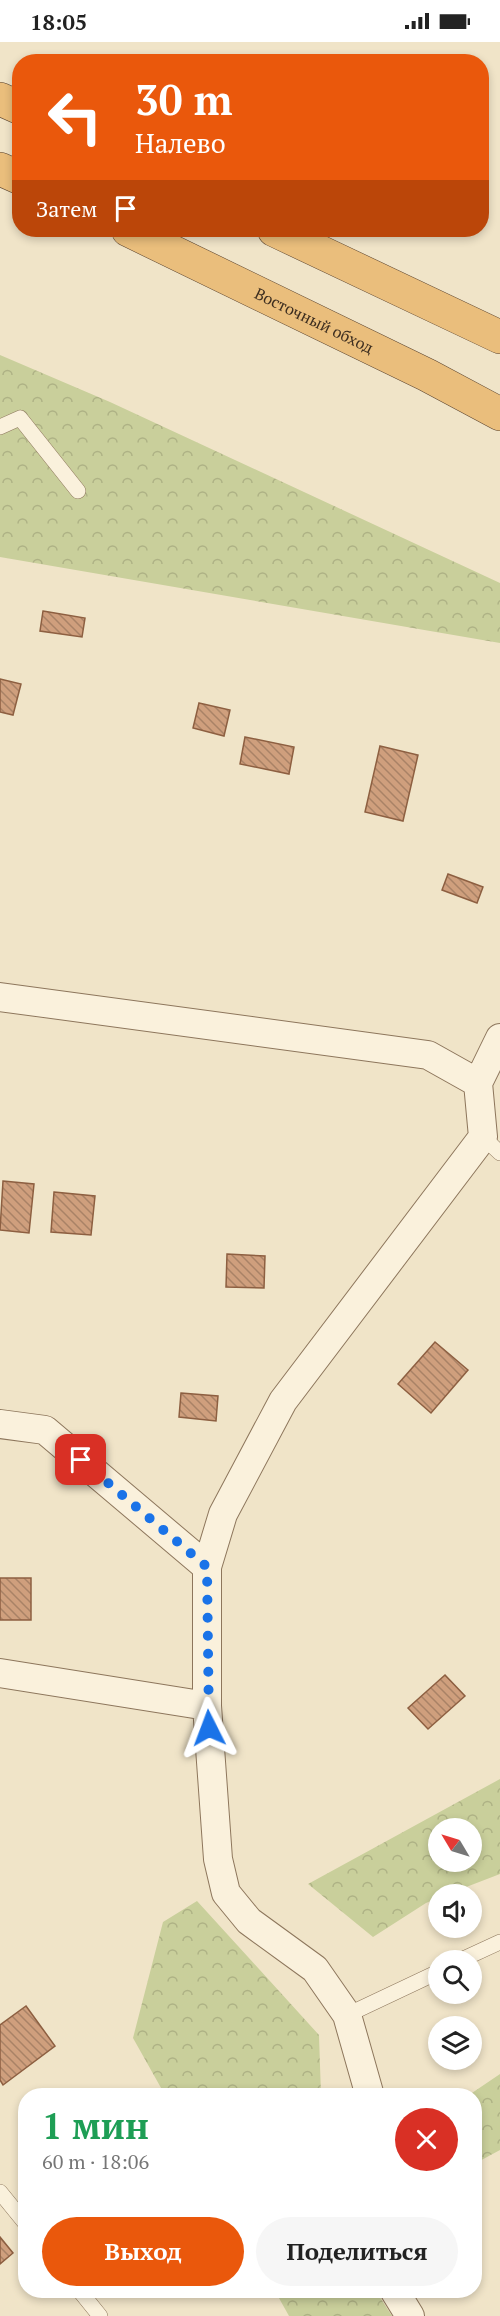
<!DOCTYPE html>
<html lang="ru">
<head>
<meta charset="utf-8">
<style>
	:root { --surface:#fff; --page:#f6f6f6; --text:#222; --muted:#767676; --accent:#ea580c }
	body { margin:0; font-family:"PT Serif",serif; background:var(--page); color:var(--text); height:100vh; display:flex; flex-direction:column; font-size:22px; white-space:nowrap }
	* { box-sizing:border-box; margin:0 }
	p { font-size:20px; color:var(--muted) }
	.icon { flex:none; width:33px; height:33px; fill:none; stroke:currentColor; stroke-width:2; stroke-linecap:round; stroke-linejoin:round }
	.map { position:relative; flex:1; overflow:hidden }
	.details { position:absolute; left:18px; top:2046px; width:464px; height:210px; display:flex; flex-direction:column; background:var(--surface); border-radius:24px; box-shadow:0 3px 9px #0003 }
	.details>* { flex:none }
	.banner { position:absolute; left:12px; top:12px; width:477px; height:183px; border-radius:24px; box-shadow:0 3px 9px #0003; background:#ea580c; color:#fff; overflow:hidden }
	.needle { width:39px; rotate:308deg }
	.buttons { position:absolute; left:428px; top:1776px; display:grid; gap:12px }
	.buttons a { display:grid; place-items:center; width:54px; height:54px; border-radius:50%; background:var(--surface); box-shadow:0 3px 9px #0003; font-size:30px }
	.pin { position:absolute; display:grid; place-items:center; width:51px; height:51px; color:#fff; margin:-26px; border-radius:12px; box-shadow:0 3px 9px #0006 }
	.me { position:absolute; width:66px; margin:-33px; rotate:357deg; stroke-linejoin:round; filter:drop-shadow(0 0 4px #0008) }
	.turn { display:flex; align-items:center; gap:21px; height:126px; padding:0 24px; font-size:27px }
	.turn .icon { width:78px; height:78px; stroke-width:2.5 }
	.turn b { display:block; font-size:42px; line-height:51px }
	.then { display:flex; align-items:center; height:57px; padding:0 24px; background:#0003; gap:12px; font-size:22px }
	.round { display:grid; place-items:center; flex:none; width:63px; height:63px; border-radius:32px; background:var(--page) }
	.head { display:flex; align-items:center; justify-content:space-between; height:102px; padding:0 24px }
	h1 { font-size:36px; font-weight:700; line-height:45px; color:#1e9e55 }
	.action { display:flex; gap:12px; margin-top:auto; padding:12px 24px }
	.action a { flex:1; height:69px; border-radius:36px; background:var(--accent); color:#fff; font-size:24px; font-weight:700; line-height:69px; text-align:center }
	.action a+a { background:var(--page); color:var(--text) }
	.status { display:flex; justify-content:space-between; align-items:center; height:42px; padding:0 30px; background:var(--surface); direction:ltr }
	.status svg { height:16px; fill:currentColor }
	.map>svg:first-child { display:block }
</style>
</head>
<body>
<div class="status"><b>18:05</b><svg viewBox="0 0 49 12"><path d="M0 12V9h3v3zM5 12V6h3v6zM10 12V3h3v9zM15 12V0h3v12zM26 1h20v11H26zM47 4h2v5h-2z"/></svg></div>
<div class="map">
<svg width="500" height="2274" viewBox="0 0 500 2274">
	<defs>
		<pattern id="forest-crowns" width="20" height="18" patternUnits="userSpaceOnUse" patternTransform="scale(1.5)"><rect width="20" height="18" fill="#c9cf9b"/><path d="M2 6a3 3 0 1 1 6 0M12 15a3 3 0 1 1 6 0" fill="none" stroke="#aeb285"/></pattern>
		<pattern id="building-back-hatch" width="6" height="6" patternUnits="userSpaceOnUse" patternTransform="scale(1.5)"><rect width="6" height="6" fill="#cf9f7d"/><path d="M-1 5l2 2M0 0l6 6M5-1l2 2" fill="none" stroke="#a98266"/></pattern>
	</defs>
	<rect width="100%" height="100%" fill="#f0e4c8"/>
	<path fill="url(#forest-crowns)" fill-rule="evenodd" d="M 0,313 L 110,360 L 500,541 L 500,601 L 0,515 Z
		M 500,1737 L 500,1832 L 448,1852 L 438,1852 L 438,1856 L 426,1861 L 373,1895 L 308,1842 ZM 438,1786 L 471,1786 L 471,1820 L 438,1820 Z
		M 197,1859 L 319,1993 L 321,2053 L 165,2053 L 133,1996 L 163,1880 Z
		M 500,2032 L 500,2108 L 474,2122 L 474,2054 L 469,2053 Z
		M 275,2249 L 376,2249 L 392,2274 L 289,2274 Z"/>
	<path fill="url(#building-back-hatch)" stroke="#8d5f41" stroke-width="1.5" d="M 43,569 L 85,576 L 82,595 L 40,589 Z
		M 0,637 L 21,642 L 13,673 L 0,670 Z
		M 199,661 L 230,668 L 224,694 L 193,686 Z
		M 245,695 L 294,705 L 289,732 L 240,722 Z
		M 380,704 L 418,713 L 403,779 L 365,770 Z
		M 448,832 L 483,845 L 477,861 L 442,848 Z
		M 3,1139 L 34,1142 L 29,1191 L 0,1188 Z
		M 54,1150 L 95,1154 L 91,1193 L 51,1190 Z
		M 227,1212 L 265,1214 L 264,1246 L 226,1245 Z
		M 435,1300 L 468,1328 L 431,1371 L 398,1342 Z
		M 181,1351 L 218,1354 L 216,1379 L 179,1375 Z
		M 0,1536 L 31,1536 L 31,1578 L 0,1578 Z
		M 445,1633 L 465,1654 L 428,1687 L 408,1666 Z
		M 26,1964 L 55,2004 L 3,2043 L 0,2038 L 0,1983 Z
		M 0,2195 L 13,2211 L 0,2222 Z"/>
	<g fill="none" stroke-linecap="round" stroke-linejoin="round">
		<g stroke="#8d765c" stroke-width="16">
			<path id="service" d="M 0,385 L 20,376 L 78,449
				M 483,1095 L 500,1111
				M 461,1918 L 500,1900
				M 347,1973 L 438,1930
				M 0,2150 L 26,2182
				M 79,2248 L 100,2274"/>
		</g>
		<g stroke="#8d765c" stroke-width="30">
			<path id="minor" d="M 0,955 L 428,1013 L 478,1041
				M 0,1382 L 45,1388 L 207,1525
				M 0,1631 L 207,1664
				M 370,2054 L 347,1973 L 315,1927 L 249,1879 L 226,1851 L 218,1817 L 207,1664 L 207,1525 L 223,1472 L 283,1359 L 483,1095 L 478,1041 L 500,996
				M 394,2248 L 410,2274"/>
		</g>
		<g stroke="#5b4430" stroke-width="34">
			<g id="trunk">
				<path d="M 0,57 L 20,66"/>
				<path d="M 0,127 L 20,136"/>
				<path id="s1" d="M 128,188 L 427,333 L 500,372"/>
				<path d="M 274,188 L 500,295"/>
			</g>
		</g>
		<use href="#service" stroke="#faf1dc" stroke-width="15"/>
		<use href="#minor" stroke="#faf1dc" stroke-width="28"/>
		<use href="#trunk" stroke="#eabe7c" stroke-width="33"/>
	</g>
	<g fill="none" stroke-linecap="round" stroke-linejoin="round">
		<path stroke="#1a73e8" stroke-width="10" stroke-dasharray="0 18" d="M 81,1418 L 207,1525 L 209,1686"/>
	</g>
	<g text-anchor="middle" dominant-baseline="central" stroke-width="5" stroke-linejoin="round" paint-order="stroke">
		<g font-size="16" fill="#3d2e20" stroke="#f7eed8">
			<text stroke="none"><textPath href="#s1" startOffset="207">Восточный обход</textPath></text>
		</g>
	</g>
</svg>
<div class="buttons">
<a><svg class="needle" viewBox="-14 -14 28 28"><path d="M0-13l5 13h-10z" fill="#e53935"/><path d="M0 13l5-13h-10z" fill="#767676"/></svg></a>
<a><svg class="icon" aria-label="sound" viewBox="0 0 24 24"><path d="M4 9h4l5-4v14l-5-4H4zM17 9q2 3 0 6"/></svg></a>
<a><svg class="icon" aria-label="search" viewBox="0 0 24 24"><circle cx="10" cy="10" r="6"/><path d="M15 15l6 6"/></svg></a>
<a><svg class="icon" aria-label="layers" viewBox="0 0 24 24"><path d="M12 4l9 5-9 5-9-5zM3 14l9 5 9-5"/></svg></a>
</div>
<div class="pin" style="left:81px;top:1418px;background:#d93025"><svg class="icon" aria-label="arrive" viewBox="0 0 24 24"><path d="M6 21V4h12l-3 4 3 4H6"/></svg></div>
<svg class="me" style="left:209px;top:1686px" viewBox="-20 -20 40 40"><path d="M0-17L14 15 0 8-14 15z" fill="#1a73e8" stroke="#fff" stroke-width="4"/></svg>
<div class="banner">
<div class="turn"><svg class="icon" aria-label="left" viewBox="0 0 24 24"><path d="M17 20v-9H6M10 6l-5 5 5 5"/></svg><div><b>30 m</b>Налево</div></div>
<div class="then">Затем<svg class="icon" aria-label="arrive" viewBox="0 0 24 24"><path d="M6 21V4h12l-3 4 3 4H6"/></svg></div>
</div>
<section class="details">
<div class="head"><div><h1>1 мин</h1><p>60 m · 18:06</p></div><a class="round" style="background:#d93025;color:#fff"><svg class="icon" aria-label="close" viewBox="0 0 24 24"><path d="M6 6l12 12M18 6L6 18"/></svg></a></div>
<div class="action"><a>Выход</a><a>Поделиться</a></div>
</section>
</div>
</body>
</html>
